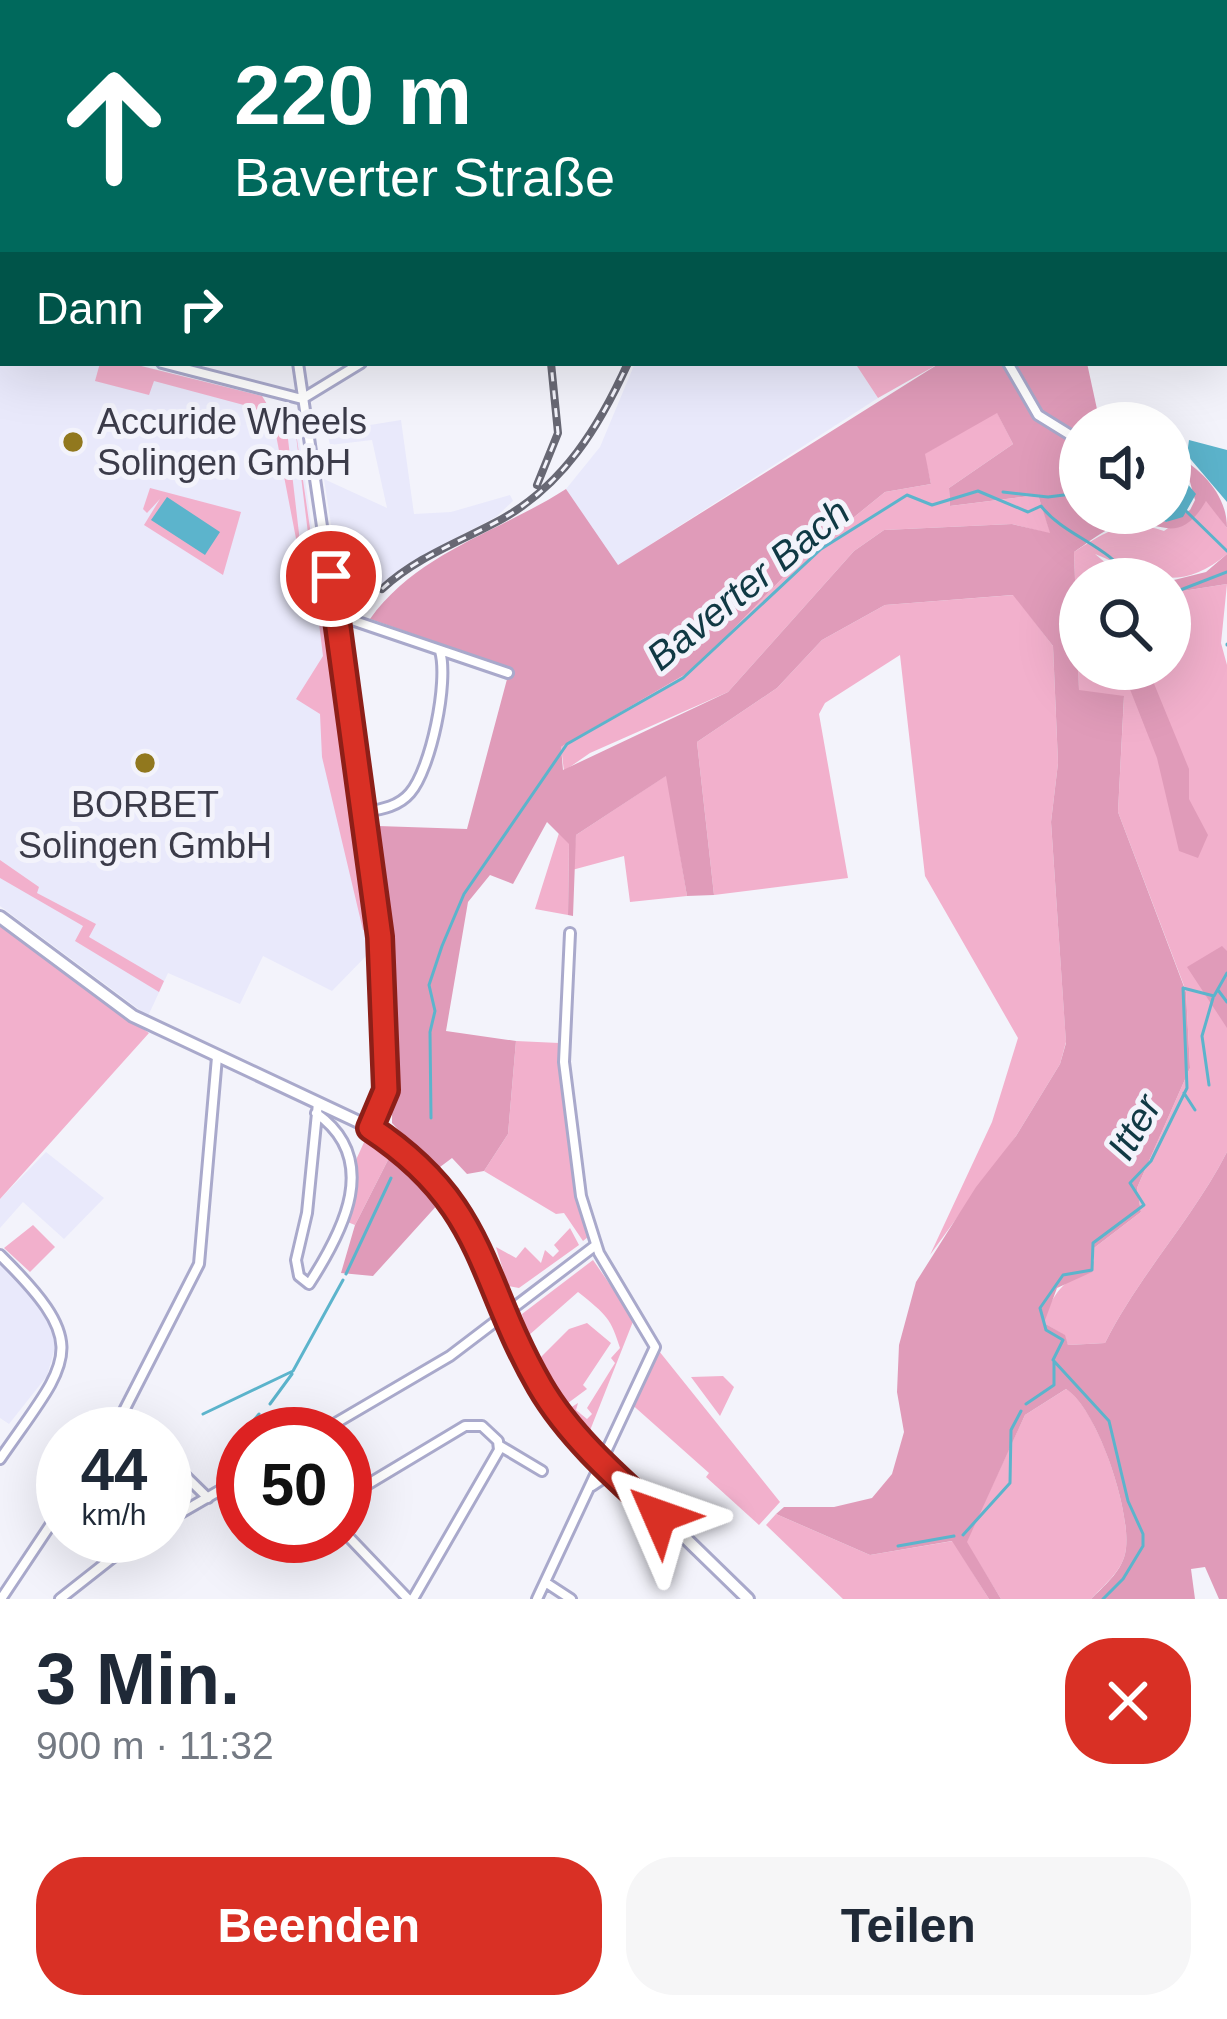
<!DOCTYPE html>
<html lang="de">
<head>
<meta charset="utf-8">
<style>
	:root { --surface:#fff; --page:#f6f6f7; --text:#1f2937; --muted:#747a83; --accent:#d93025 }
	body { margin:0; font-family:Arial,sans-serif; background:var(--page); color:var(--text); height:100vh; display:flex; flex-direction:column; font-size:45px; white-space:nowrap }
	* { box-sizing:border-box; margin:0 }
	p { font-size:39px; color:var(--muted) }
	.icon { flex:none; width:66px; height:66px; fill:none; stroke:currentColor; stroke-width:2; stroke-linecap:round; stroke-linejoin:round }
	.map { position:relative; height:1599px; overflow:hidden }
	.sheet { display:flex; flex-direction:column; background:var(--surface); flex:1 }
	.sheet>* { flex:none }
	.top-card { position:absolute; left:0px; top:0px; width:1227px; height:366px; box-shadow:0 12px 48px #0002; background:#00695c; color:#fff; overflow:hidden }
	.fabs { position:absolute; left:1059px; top:402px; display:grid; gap:24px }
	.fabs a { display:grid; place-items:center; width:132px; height:132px; border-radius:50%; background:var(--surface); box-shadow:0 12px 48px #0002; font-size:60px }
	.speed { position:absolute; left:36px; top:1407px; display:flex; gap:24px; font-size:60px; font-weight:700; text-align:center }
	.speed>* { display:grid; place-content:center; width:156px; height:156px; border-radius:50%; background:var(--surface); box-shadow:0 12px 48px #0002; line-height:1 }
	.speed small { font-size:30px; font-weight:400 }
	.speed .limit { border:18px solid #d22; background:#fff; color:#111 }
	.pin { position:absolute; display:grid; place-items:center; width:102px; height:102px; color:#fff; margin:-51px; border:6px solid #fff; border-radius:50%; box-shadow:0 3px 12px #0007 }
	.me { position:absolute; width:132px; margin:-66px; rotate:313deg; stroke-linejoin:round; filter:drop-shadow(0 0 9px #0008) }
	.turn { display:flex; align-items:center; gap:42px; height:252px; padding:0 36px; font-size:54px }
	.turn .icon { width:156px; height:156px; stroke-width:2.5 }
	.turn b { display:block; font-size:84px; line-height:102px }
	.then { display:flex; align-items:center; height:114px; padding:0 36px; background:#0003; gap:24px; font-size:45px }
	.round { display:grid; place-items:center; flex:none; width:126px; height:126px; border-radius:48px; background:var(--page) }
	.head { display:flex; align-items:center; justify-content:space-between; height:204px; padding:0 36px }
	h1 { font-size:72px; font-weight:700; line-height:90px }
	.cta { display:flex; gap:24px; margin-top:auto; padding:24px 36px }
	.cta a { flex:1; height:138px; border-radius:48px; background:var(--accent); color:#fff; font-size:48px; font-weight:700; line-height:138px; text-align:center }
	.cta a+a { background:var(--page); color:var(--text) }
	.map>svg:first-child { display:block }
</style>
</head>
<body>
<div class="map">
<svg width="1227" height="1599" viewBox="0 0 1227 1599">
	<rect width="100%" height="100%" fill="#f3f3fb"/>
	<path fill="#e9e9fb" d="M 0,330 L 3,363 L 129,363 L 150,368 L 262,396 L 288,439 L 299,437 L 370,937 L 371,951 L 332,991 L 263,956 L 240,1004 L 168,973 L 148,1016 L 0,906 Z
		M 635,363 L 855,363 L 878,398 L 617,566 L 566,489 L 600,447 Z
		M 401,420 L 414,514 L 451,512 L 510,495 L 513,501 L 496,517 L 409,563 L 359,614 L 344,609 L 324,479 L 387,508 L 372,440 L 330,445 L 327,432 Z
		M 46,1152 L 104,1198 L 64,1239 L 23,1202 L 0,1228 L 0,1199 Z
		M 0,1261 L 50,1313 L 57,1340 L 47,1376 L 9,1424 L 0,1418 Z"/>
	<path fill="#f2b0cc" d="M 100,363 L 129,363 L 262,396 L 288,439 L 305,585 L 276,435 L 255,408 L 154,381 L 149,395 L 95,381 Z
		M 855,363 L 940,363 L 878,398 Z
		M 997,412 L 1013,444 L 949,488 L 950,506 L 1038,495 L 1051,534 L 1012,524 L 884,530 L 854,551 L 728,692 L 590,753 L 564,771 L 561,747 L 696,668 L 795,565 L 885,492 L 931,484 L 924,454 Z
		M 294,419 L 369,931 L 363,930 L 322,757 L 320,714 L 296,699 L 323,656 Z
		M 150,488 L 241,512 L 223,575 L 144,525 L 160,499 L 147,513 L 143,509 Z
		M 1207,500 L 1227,528 L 1227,554 C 1180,594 1147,576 1095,554 L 1125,579 L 1080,579 L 1080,669 L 1170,669 L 1170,593 L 1227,584 L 1221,643 L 1227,665 L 1227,1152 C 1192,1220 1139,1275 1105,1343 L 1068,1345 L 1064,1335 L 1044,1323 C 1051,1291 1068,1280 1094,1261 L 1094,1248 L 1141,1212 L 1137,1188 L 1190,1068 L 1186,991 L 1118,812 L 1124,697 L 1079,691 L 1074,552 C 1107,531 1125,518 1164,531 Z
		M 1014,595 L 1053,646 L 1058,763 L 1051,822 L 1066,1042 L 1060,1064 L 1016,1136 L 930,1255 L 992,1122 L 1018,1038 L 925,876 L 900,655 L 825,703 L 819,714 L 848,878 L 714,895 L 697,742 L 777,688 L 822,640 L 885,605 Z
		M 667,775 L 687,896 L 630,902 L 624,856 L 572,870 L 576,835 Z
		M 559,833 L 569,843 L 568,915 L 535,909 Z
		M 0,860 L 39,887 L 37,893 L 96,924 L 89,937 L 164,981 L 159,992 L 75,941 L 83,926 L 0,878 Z
		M 0,926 L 149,1033 L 0,1199 Z
		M 516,1041 L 559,1043 L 570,1149 L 588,1237 L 583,1241 L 564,1213 L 556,1214 L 484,1171 L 508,1134 Z
		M 366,1138 L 390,1156 L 355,1225 L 345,1221 L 355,1162 Z
		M 33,1225 L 55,1247 L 30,1272 L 4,1248 Z
		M 570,1228 L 579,1245 L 519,1288 L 508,1286 L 496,1247 L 516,1258 L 525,1247 L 541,1263 L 545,1250 L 553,1257 L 559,1251 L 554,1245 Z
		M 593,1260 L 634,1319 L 589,1433 L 567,1410 L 578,1403 L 576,1410 L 587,1419 L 592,1414 L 587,1408 L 615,1363 L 611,1358 L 620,1348 C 611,1319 607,1315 578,1292 L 528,1336 L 522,1314 Z
		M 587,1323 L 611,1343 L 583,1385 L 587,1389 L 564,1406 L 538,1360 L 569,1329 Z
		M 659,1351 L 780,1502 L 759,1525 L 706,1477 L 709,1473 L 628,1401 Z
		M 723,1376 L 734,1387 L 720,1416 L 691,1377 Z
		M 1066,1389 C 1098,1408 1134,1518 1125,1554 C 1121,1572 1103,1586 1091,1599 L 1001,1599 L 966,1542 L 1025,1415 Z
		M 776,1514 L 870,1555 L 953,1541 L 989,1599 L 843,1599 L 766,1525 Z"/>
	<path fill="#e09bb9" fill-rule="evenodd" d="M 1085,0 L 1227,0 L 1227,277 L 1224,3 Z
		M 940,363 L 1087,363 L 1100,423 L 1080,423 L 1080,513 L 1147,513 L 1166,522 L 1190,510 L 1195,500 L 1190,482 L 1170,463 L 1170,451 C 1200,468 1227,493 1227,528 L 1206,501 C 1175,554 1154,511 1115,526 C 1101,532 1086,544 1074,552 L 1079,690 L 1124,696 L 1118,812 L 1186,992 L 1190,1068 L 1137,1188 L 1141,1212 L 1094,1248 L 1092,1272 L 1057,1288 L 1044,1323 L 1065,1335 L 1068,1345 L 1105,1343 C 1139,1275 1192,1220 1227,1152 L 1227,1599 L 1219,1599 L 1205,1567 L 1191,1569 L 1195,1599 L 1091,1599 C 1103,1587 1121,1572 1125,1554 C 1134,1518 1098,1409 1066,1389 L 1025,1415 L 967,1542 L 1001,1599 L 989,1599 L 952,1541 L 870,1555 L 776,1514 L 784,1507 L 834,1507 L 872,1498 L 892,1474 L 904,1432 L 897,1392 L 899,1345 L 916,1282 L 976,1187 L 1016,1136 L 1060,1064 L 1066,1043 L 1051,822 L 1058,763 L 1053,646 L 1013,595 L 885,605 L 822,640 L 777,688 L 697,742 L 714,895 L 687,896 L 666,776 L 576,835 L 573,916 L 568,915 L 569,844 L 547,822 L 513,884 L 490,875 L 468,902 L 446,1031 L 516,1041 L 508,1134 L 484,1171 L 467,1174 L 452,1158 L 436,1170 L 392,1123 L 393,1036 L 378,826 L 467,829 L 510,668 L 370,619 C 418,552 499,532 566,489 L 618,565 ZM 997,413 L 1013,444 L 949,488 L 950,506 L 1038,495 L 1050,533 L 1012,524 L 884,530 L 854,551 L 728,692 L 563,770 L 561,747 L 696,668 L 795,565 L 885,492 L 931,484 L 925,454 Z
		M 1227,554 L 1227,584 L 1170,593 L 1170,581 L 1206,572 Z
		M 1122,669 L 1148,669 L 1189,769 L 1189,799 L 1208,835 L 1198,858 L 1179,851 L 1157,758 Z
		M 1222,946 L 1227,951 L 1227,1028 L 1187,967 Z
		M 390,1156 L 440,1202 L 373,1276 L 341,1273 L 355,1225 Z"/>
	<path fill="#5cb4cc" d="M 1189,440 L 1227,450 L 1227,502 L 1187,455 Z
		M 1170,463 L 1196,494 L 1183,517 L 1166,522 L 1147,513 L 1170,513 Z
		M 167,497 L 220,532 L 205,555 L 151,520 Z"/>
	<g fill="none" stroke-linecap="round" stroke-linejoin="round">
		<path stroke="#5cb4cc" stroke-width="3" d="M 200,3 L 201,0
			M 1003,492 L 1048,497 L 1080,493
			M 1186,511 L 1227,551
			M 1170,594 L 1227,572
			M 1227,644 L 1227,645
			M 1218,990 L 1227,1002
			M 1209,1085 L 1202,1036 L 1213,998
			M 1184,1093 L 1195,1110
			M 431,1118 L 430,1032 L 435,1011 L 429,985 L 442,946 L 464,894 L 567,744 L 683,678 L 821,549 L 907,495 L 932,505 L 978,491 L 1028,512 L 1041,506 C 1064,536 1112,547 1129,579
			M 346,1274 L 391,1178
			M 270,1404 L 292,1374
			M 1026,1404 L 1054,1385 L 1054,1362
			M 203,1414 L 293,1371 L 343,1280
			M 241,1436 L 259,1414
			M 963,1535 L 1010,1483 L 1011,1430 L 1021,1411
			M 898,1546 L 954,1536
			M 1103,1599 L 1123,1579 L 1143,1546 L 1143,1534 L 1128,1501 L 1109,1421 L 1053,1360 L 1063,1340 L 1046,1330 L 1040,1308 L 1063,1275 L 1092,1270 L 1093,1243 L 1144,1205 L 1130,1183 L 1151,1161 L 1187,1088 L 1183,988 L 1214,996 L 1227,973"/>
		<g stroke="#a9a9cb" stroke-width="14">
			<path id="minor" d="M 574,0 L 580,3
				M 848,0 L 848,3
				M 364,3 L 366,0
				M 0,321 L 3,322
				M 162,363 L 302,399
				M 298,363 L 375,887 L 386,1084 L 370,1128
				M 1008,363 L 1038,415 L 1080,441
				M 302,399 L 361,363
				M 337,615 L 508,673
				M 366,812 C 383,809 399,806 410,793 C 431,769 449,681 440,651
				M 316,1113 C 381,1159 344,1230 309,1284 L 299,1276 L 296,1260 L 307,1213 L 318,1103
				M 0,1255 C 94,1348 69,1359 0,1459
				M 124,1414 L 142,1434
				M 112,1434 L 199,1264 L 217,1057
				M 317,1434 L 450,1356 L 596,1245
				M 500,1446 L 542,1471
				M 165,1456 L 208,1498
				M 592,1486 L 613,1472
				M 345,1498 L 465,1426 L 482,1426 L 498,1441 L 499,1450 L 413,1599
				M 165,1522 L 243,1477
				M 345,1533 L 408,1599
				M 545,1582 L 571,1599
				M 1,1599 L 63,1506
				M 60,1599 L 140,1536
				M 537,1599 L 655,1347 L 599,1253 L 581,1196 L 564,1062 L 570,933"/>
		</g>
		<g stroke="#a9a9cb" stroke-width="16">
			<path id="major" d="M 0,917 L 133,1016 L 363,1124 L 412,1160 L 472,1233 L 533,1374 L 560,1416 L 748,1599"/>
		</g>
		<use href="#minor" stroke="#fff" stroke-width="8"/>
		<use href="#major" stroke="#fff" stroke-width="10"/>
		<g stroke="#686874" stroke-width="8">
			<path id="rail" d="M 528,0 L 531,3
				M 537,485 L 558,433 L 551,363
				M 382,589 C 418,556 460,542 502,519 C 564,484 599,427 628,363"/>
		</g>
		<use href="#rail" stroke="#f3f3fb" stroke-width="3" stroke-dasharray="9" stroke-linecap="butt"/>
	</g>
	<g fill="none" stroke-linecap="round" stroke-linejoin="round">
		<g stroke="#8d1f18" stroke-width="30">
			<path id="route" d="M 331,576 L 380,937 L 386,1090 L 370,1128 C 488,1206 478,1279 540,1386 C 569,1436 617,1478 659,1516"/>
		</g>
		<use href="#route" stroke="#d93025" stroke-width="21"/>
	</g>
	<g fill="#91781e" stroke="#f3f3fb" stroke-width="4.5">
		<circle cx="73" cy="442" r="12"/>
		<circle cx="145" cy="763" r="12"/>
	</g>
	<g text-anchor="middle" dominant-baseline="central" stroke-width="10" stroke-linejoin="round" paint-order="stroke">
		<g font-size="36" fill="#3b3b49" stroke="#f3f3fb" text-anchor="start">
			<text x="97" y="421">Accuride Wheels<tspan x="97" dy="41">Solingen GmbH</tspan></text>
			<text x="145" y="804" text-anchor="middle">BORBET<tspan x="145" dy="41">Solingen GmbH</tspan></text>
		</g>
		<g font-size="39" font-style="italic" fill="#103944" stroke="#f3f3fb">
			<text transform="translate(748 584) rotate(-39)">Baverter Bach</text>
			<text transform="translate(1134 1127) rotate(-60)">Itter</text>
		</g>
	</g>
</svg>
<div class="fabs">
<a><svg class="icon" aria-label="sound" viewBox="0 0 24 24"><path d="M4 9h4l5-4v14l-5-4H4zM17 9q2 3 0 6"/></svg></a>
<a><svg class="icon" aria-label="search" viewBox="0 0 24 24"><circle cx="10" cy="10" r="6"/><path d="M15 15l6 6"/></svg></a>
</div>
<div class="speed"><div>44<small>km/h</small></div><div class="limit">50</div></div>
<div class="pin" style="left:331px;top:576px;background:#d93025"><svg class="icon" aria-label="arrive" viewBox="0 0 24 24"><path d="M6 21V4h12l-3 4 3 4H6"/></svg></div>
<svg class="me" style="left:659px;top:1516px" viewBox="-20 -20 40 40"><path d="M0-17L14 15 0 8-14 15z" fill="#d93025" stroke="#fff" stroke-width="4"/></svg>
<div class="top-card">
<div class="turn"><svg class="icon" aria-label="ahead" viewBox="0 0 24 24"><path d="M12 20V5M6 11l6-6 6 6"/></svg><div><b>220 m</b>Baverter Straße</div></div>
<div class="then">Dann<svg class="icon" aria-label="right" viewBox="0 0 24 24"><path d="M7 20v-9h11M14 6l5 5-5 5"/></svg></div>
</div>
</div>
<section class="sheet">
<div class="head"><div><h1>3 Min.</h1><p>900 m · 11:32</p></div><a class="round" style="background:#d93025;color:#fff"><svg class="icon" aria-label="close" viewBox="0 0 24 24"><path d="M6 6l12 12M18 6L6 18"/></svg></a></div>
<div class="cta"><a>Beenden</a><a>Teilen</a></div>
</section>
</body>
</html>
